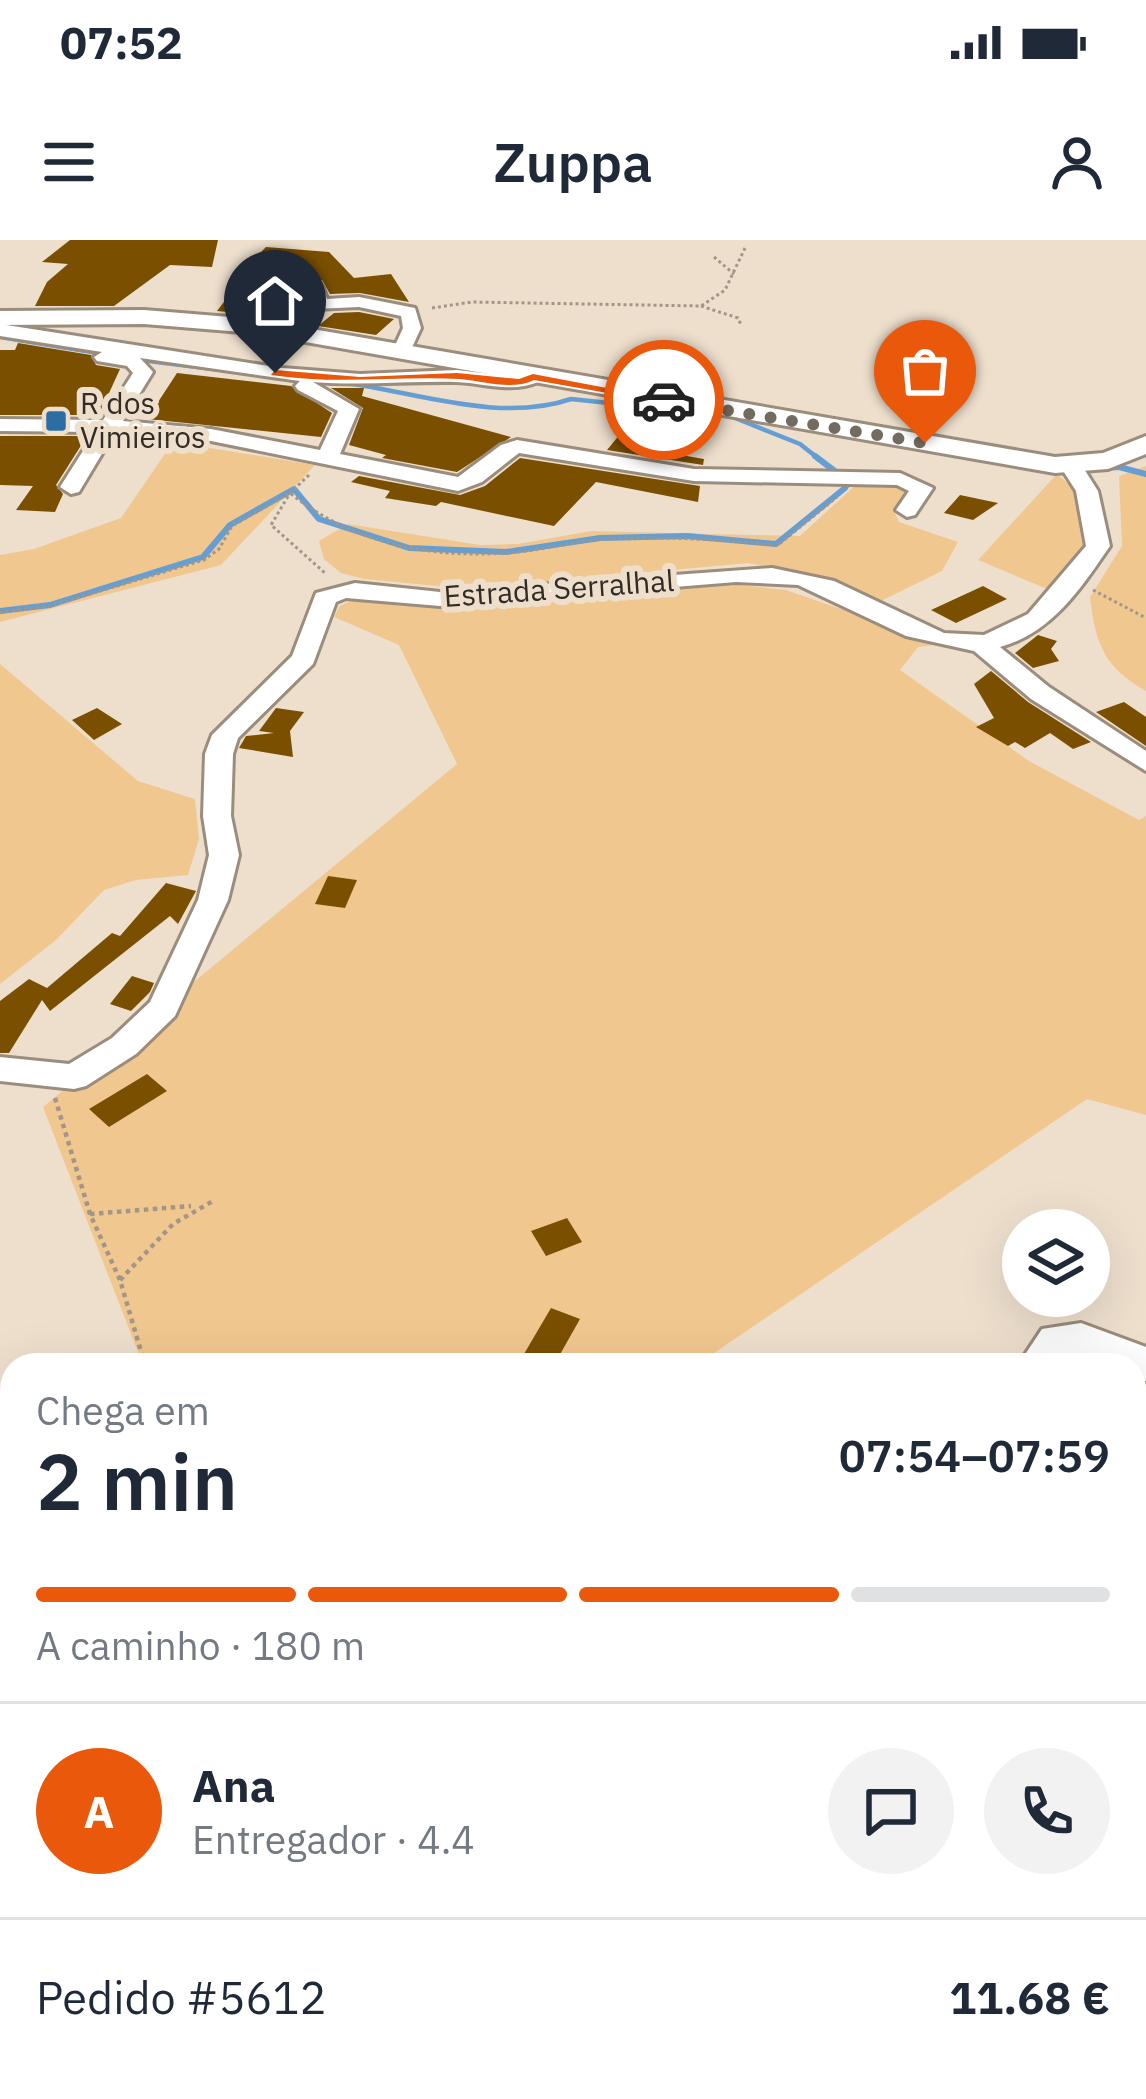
<!DOCTYPE html>
<html lang="pt">
<head>
<meta charset="utf-8">
<style>
	body { margin:0; font-family:"IBM Plex Sans",sans-serif; background:#f2f2f3; color:#1f2937; height:100vh; display:flex; flex-direction:column; font-size:45px; white-space:nowrap }
	* { box-sizing:border-box; margin:0 }
	p { font-size:39px; color:#747a83 }
	.icon { flex:none; width:66px; height:66px; fill:none; stroke:currentColor; stroke-width:2; stroke-linecap:round; stroke-linejoin:round }
	.map { position:relative; flex:1; overflow:hidden }
	.panel { position:absolute; left:0px; top:1113px; width:1146px; height:747px; display:flex; flex-direction:column; background:#fff; border-radius:36px 36px 0 0; box-shadow:0 12px 48px #0002 }
	.panel>* { flex:none }
	.tools { position:absolute; left:1002px; top:969px; display:grid; gap:24px }
	.tools a { display:grid; place-items:center; width:108px; height:108px; border-radius:50%; background:#fff; box-shadow:0 12px 48px #0002; font-size:60px }
	.pin { position:absolute; display:grid; place-items:center; width:102px; height:102px; color:#fff; margin:-123px -51px; border-radius:50% 50% 50% 0; rotate:-45deg; box-shadow:0 0 12px #0007 }
	.pin .icon { rotate:45deg }
	.courier { position:absolute; display:grid; place-items:center; width:120px; height:120px; margin:-60px; border:9px solid #ea580c; border-radius:50%; background:#fff; color:#222; box-shadow:0 3px 15px #0007 }
	.overview em { font-style:normal; font-weight:600 }
	.overview div { display:flex; flex-direction:column-reverse }
	.overview { display:flex; align-items:center; justify-content:space-between; height:204px; padding:0 36px }
	h1 { font-size:78px; font-weight:600; line-height:90px }
	.bar { display:grid; grid-template-columns:repeat(4,1fr); gap:18px 12px; align-content:center; height:144px; padding:0 36px }
	.bar i { height:15px; border-radius:9px; background:#e0e1e3 }
	.bar .on { background:#ea580c }
	.bar p { grid-column:span 4 }
	.line { display:flex; align-items:center; gap:30px; padding:0 36px; border-top:3px solid #e0e1e3 }
	.line div { flex:1 }
	.round { display:grid; place-items:center; flex:none; width:126px; height:126px; border-radius:63px; background:#f2f2f3 }
	.status { display:flex; justify-content:space-between; align-items:center; height:84px; padding:0 60px; background:#fff; direction:ltr }
	.status svg { height:33px; fill:currentColor }
	header { display:flex; justify-content:space-between; align-items:center; height:156px; padding:0 36px; background:#fff; font-size:54px; font-weight:600 }
	.map>svg:first-child { display:block }
	.green { fill:#f1c790 }
	.lines { fill:none; stroke-linecap:round; stroke-linejoin:round }
	.stream-far1 { stroke:#649ed2; stroke-width:4.5 }
	.stream { stroke:#649ed2; stroke-width:6 }
	.building { fill:#7a4f00 }
	.minor-casing { stroke:#9b8d7d; stroke-width:6 }
	.major-casing { stroke:#9b8d7d; stroke-width:6 }
	.path-far1 { stroke:#a19688; stroke-width:3; stroke-dasharray:3 3; stroke-linecap:butt }
	.path { stroke:#a19688; stroke-width:4.5; stroke-dasharray:4.5 4.5; stroke-linecap:butt }
	.minor { fill:#fff; fill-rule:evenodd }
	.major { fill:#fff; fill-rule:evenodd }
	.route { fill:#ea580c }
	.done { stroke:#746b60; stroke-width:12; stroke-dasharray:0 21.6 }
	.poi-dot { fill:#2c6da3; stroke:#eedfcd; stroke-width:4.5 }
	.labels { text-anchor:middle; stroke-width:12; stroke-linejoin:round; paint-order:stroke }
	.far-poi-label { font-size:30px; fill:#322c25; stroke:#eedfcd; text-anchor:start }
	.far-street-label { font-size:30px; fill:#322c25; stroke:#eedfcd }
</style>
</head>
<body>
<div class="status"><b>07:52</b><svg viewBox="0 0 49 12"><path d="M0 12V9h3v3zM5 12V6h3v6zM10 12V3h3v9zM15 12V0h3v12zM26 1h20v11H26zM47 4h2v5h-2z"/></svg></div>
<header><svg class="icon" aria-label="menu" viewBox="0 0 24 24"><path d="M4 6h16M4 12h16M4 18h16"/></svg>Zuppa<svg class="icon" aria-label="person" viewBox="0 0 24 24"><circle cx="12" cy="8" r="4"/><path d="M4 21q1-7 8-7t8 7"/></svg></header>
<div class="map">
<svg width="1146" height="1859" viewBox="0 0 1146 1859">
	<rect width="100%" height="100%" fill="#eedfcd"/>
	<!-- green -->
	<g class="green">
		<path d="M173,202l142,23 -94,100 -221,57v-67l34,-6 87,-31z"/>
		<path d="M1146,226v225c-41,-23 -51,-47 -56,-94l32,-51 -3,-70z"/>
		<path d="M1057,234l20,17 12,53 -37,47 -74,-31z"/>
		<path d="M859,242l32,1 21,8 -17,22 4,9 59,20 -16,29 -61,30 -48,-23 -85,-15 -280,26 -104,-10 -23,-6 -17,-14 -5,-18 29,-17 132,21 38,-1 73,-13 209,5z"/>
		<path d="M740,345l46,5 156,54 -24,3 -18,23 129,91 110,59 7,-4v299l-59,-16 -386,263 -558,3 -100,-258 414,-343 -58,-119 -65,-28 6,-11 17,-8 80,8z"/>
		<path d="M0,424l138,117 57,18 4,40 -11,36 -52,5 -32,10 -48,50 -56,44z"/>
		<path d="M1134,1146l12,3v170l-12,-15z"/>
		<path d="M0,1613l12,1v234h970l84,11h-1066z"/>
	</g>
	<g class="lines">
		<!-- stream-far1 -->
		<g class="stream-far1">
			<path d="M0,97l110,18"/>
			<path d="M132,119l138,17"/>
			<path d="M347,143c71,10 154,40 224,16l161,17"/>
			<path d="M730,176l70,28 19,15"/>
		</g>
		<!-- stream -->
		<g class="stream">
			<path d="M1075,230l44,-3 27,7"/>
			<path d="M0,371l50,-6 153,-48 27,-32 64,-36 25,30 90,29 97,4 94,-14 87,-2 89,8 69,-56 7,-11 -16,-5 -21,-16"/>
		</g>
	</g>
	<!-- building -->
	<g class="building">
		<path d="M70,0h148l-6,27 -42,-2 -56,41h-79l12,-24 21,-18 -26,-2z"/>
		<path d="M266,7l63,5 25,26 37,-4 18,28 -49,-9 -30,1 -8,-14 -37,-1 -13,8 3,8 30,3 3,9 -41,2 -9,6 -41,-4 33,-43h-5z"/>
		<path d="M359,72l35,7 -18,16 -58,-9 16,-13z"/>
		<path d="M18,103l73,12 5,10 24,4 -21,46h-99v-65h15z"/>
		<path d="M177,133l114,13 41,27 -11,24 -174,-18z"/>
		<path d="M331,148h33l-2,8 149,41 -54,35 -75,-14 4,-3 -37,-10 14,-37z"/>
		<path d="M621,193l33,6 -8,10 58,10 -1,6 -96,-15z"/>
		<path d="M0,196h87l-31,49 7,9 -8,18 -39,-2 17,-24 -33,-1z"/>
		<path d="M520,218l180,28 -2,16 -102,-20 -42,44 -113,-24 -5,4 -51,-8 5,-7 -39,-9 8,-6 101,19 25,-9z"/>
		<path d="M960,255l38,8 -25,17 -29,-7z"/>
		<path d="M983,346l24,13 -51,24 -25,-13z"/>
		<path d="M1038,395l19,6 -6,8 8,12 -26,7 -18,-15z"/>
		<path d="M991,431l37,31 63,40 -18,7 -23,-16 -25,15 -10,-6 -7,4 -32,-19 18,-9 -20,-34z"/>
		<path d="M1124,462l22,15v29l-50,-34z"/>
		<path d="M97,468l25,16 -28,16 -22,-20z"/>
		<path d="M276,468l28,4 -14,19 3,26 -54,-9 7,-12 28,-3 -15,-2z"/>
		<path d="M328,636l29,4 -12,28 -30,-4z"/>
		<path d="M166,643l30,8 -18,33 -8,-8 -120,95 -8,-11 -33,53h-9v-52l29,-22 18,9 65,-55 8,3z"/>
		<path d="M132,736l22,7 -4,9 -19,19 -21,-7z"/>
		<path d="M147,834l20,17 -58,36 -20,-18z"/>
		<path d="M567,978l15,24 -36,14 -15,-25z"/>
		<path d="M551,1068l29,11 -26,46 -30,-11z"/>
	</g>
	<g class="lines">
		<!-- minor casing -->
		<g class="minor-casing">
			<g id="minor">
				<path d="M285,43l37,2 5,14 32,-2 56,11 6,20 -13,28h-14l-2,-4 11,-24 -2,-12 -42,-9 -45,2 -6,-15 -29,-2 -3,-4z"/>
				<path d="M0,84l282,44 78,6 97,-4 60,7 23,-4v8c-28,13 -55,2 -84,1 -48,-1 -95,4 -143,0l46,27 -19,45 118,23 43,-32 16,-5 177,29 206,4 33,15 -18,27 -8,2 -11,-7 13,-19 -12,-6 -203,-4 -175,-28 -37,29 -24,9 -247,-50 -96,-9 -36,60 -8,2 -11,-7 35,-55 -95,-1v-12l103,1 30,-47 -6,-7 -30,-5 -3,-4 8,-5 -102,-16zM140,118l160,23 -5,5 3,4 40,21 -18,39 -109,-21 -88,-8 30,-49z"/>
				<path d="M1071,220l8,1 19,30 12,55c-29,42 -58,87 -110,101l49,40 97,64v20l-115,-72 -57,-48 -68,-15 -108,-51 -62,-3 -296,24 -94,-8 -10,4 -23,62 -75,74 -5,16 -2,62 8,39 -11,45 -53,116 -39,38 -50,32 -12,3 -74,-8v-24l69,7 43,-26 38,-36 48,-102 11,-45 -6,-39 2,-62 7,-19 80,-79 24,-63 39,-10 85,9 332,-24 62,13 110,52 40,2 44,-21 58,-68 -10,-55 -16,-25z"/>
				<path d="M1081,1083l65,24v34l-12,-4v-12c-25,0 -47,-10 -67,-8l-6,8h-43l24,-36z"/>
				<rect x="0" y="1518" width="12" height="48"/>
			</g>
		</g>
		<!-- major casing -->
		<g class="major-casing">
			<path id="major" d="M144,70l110,9 801,138 48,-4 43,-17v18l-38,15 -53,4 -801,-140 -110,-9 -144,1v-14z"/>
		</g>
		<!-- path-far1 -->
		<g class="path-far1">
			<path d="M714,17l20,17"/>
			<path d="M701,66l37,12 3,7"/>
			<path d="M432,68l40,-6 229,4 24,-16 20,-42"/>
			<path d="M309,235l-19,18 -19,32 55,49"/>
			<path d="M1093,350l53,28"/>
			<path d="M0,372l50,-6 154,-46 15,-11 13,-23 58,-33c64,52 146,67 228,59 31,-3 61,-12 92,-13 56,-3 112,1 168,6l59,-48"/>
		</g>
		<!-- path -->
		<g class="path">
			<path d="M55,858l35,116 30,66 25,85"/>
			<path d="M90,974l101,-8"/>
			<path d="M120,1040l53,-56 40,-23"/>
		</g>
		<!-- minor -->
		<use href="#minor" class="minor"/>
		<!-- major -->
		<use href="#major" class="major"/>
	</g>
	<!-- route -->
	<path class="route" d="M275,130l85,7 97,-4 62,6 14,-5 137,26 -6,3 -130,-23c-23,11 -50,1 -74,-1 -64,-3 -125,6 -189,-4z"/>
	<g class="lines">
		<!-- done -->
		<path class="done" d="M664,160l261,43"/>
	</g>
	<!-- markers -->
	<rect class="poi-dot" x="44" y="169" width="24" height="24" rx="6"/>
	<g class="labels">
		<!-- far-poi labels -->
		<g class="far-poi-label">
			<text x="80" y="174">R dos<tspan x="80" dy="34">Vimieiros</tspan></text>
		</g>
		<!-- far-street labels -->
		<g class="far-street-label">
			<text transform="translate(559 349) rotate(-4)" y="10">Estrada Serralhal</text>
		</g>
	</g>
</svg>
<div class="tools">
<a><svg class="icon" aria-label="layers" viewBox="0 0 24 24"><path d="M12 4l9 5-9 5-9-5zM3 14l9 5 9-5"/></svg></a>
</div>
<div class="pin" style="left:925px;top:203px;background:#ea580c"><svg class="icon" aria-label="bag" viewBox="0 0 24 24"><path d="M5 8h14l-1 12H6zM9 8a3 3 0 0 1 6 0"/></svg></div>
<div class="pin" style="left:275px;top:133px;background:#1f2937"><svg class="icon" aria-label="home" viewBox="0 0 24 24"><path d="M3 11l9-7 9 7M6 9v11h12V9"/></svg></div>
<div class="courier" style="left:664px;top:160px"><svg class="icon" aria-label="car" viewBox="0 0 24 24"><path d="M5 17H2v-5l4-1 3-4h7l3 4 3 1v5h-3M9 17h6M6 11h13"/><circle cx="7" cy="17" r="2"/><circle cx="17" cy="17" r="2"/></svg></div>
<section class="panel">
<div class="overview"><div><h1>2 min</h1><p>Chega em</p></div><em>07:54–07:59</em></div>
<div class="bar"><i class="on"></i><i class="on"></i><i class="on"></i><i></i><p>A caminho · 180 m</p></div>
<div class="line" style="height:216px"><b class="round" style="background:#ea580c;color:#fff">A</b><div><b>Ana</b><p>Entregador · 4.4</p></div><a class="round"><svg class="icon" aria-label="chat" viewBox="0 0 24 24"><path d="M4 5h16v11H9l-5 4z"/></svg></a><a class="round"><svg class="icon" aria-label="phone" viewBox="0 0 24 24"><path d="M5 4h4l2 5-3 2q2 4 5 5l2-3 5 2v4C11 20 4 13 5 4z"/></svg></a></div>
<div class="line" style="height:156px"><div>Pedido #5612</div><b>11.68 €</b></div>
</section>
</div>
</body>
</html>
